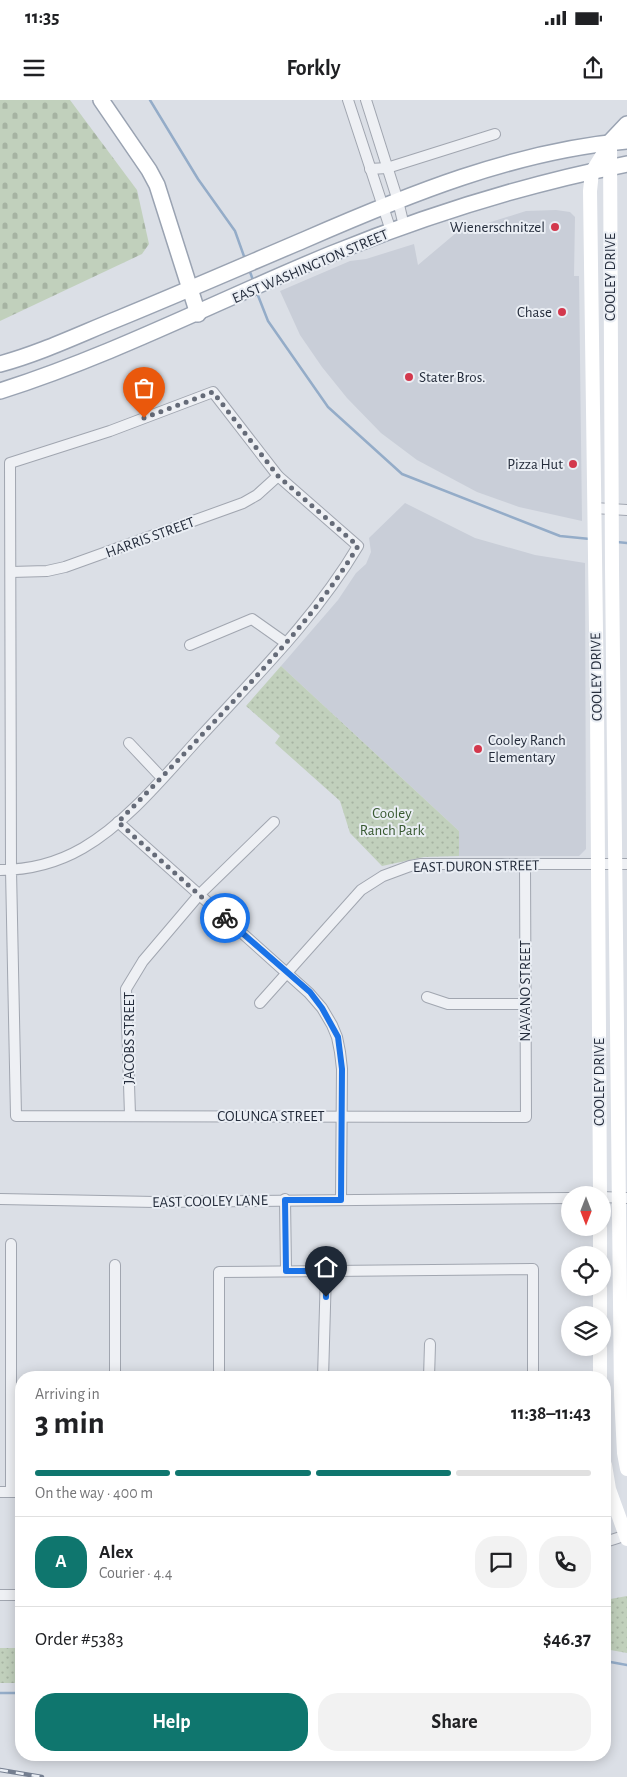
<!DOCTYPE html>
<html lang="en">
<head>
<meta charset="utf-8">
<style>
	body { margin:0; font-family:"Alegreya Sans",sans-serif; background:#f2f2f2; color:#202124; height:100vh; display:flex; flex-direction:column; font-size:19px; white-space:nowrap }
	* { box-sizing:border-box; margin:0 }
	p { font-size:16px; color:#757577 }
	.icon { flex:none; width:28px; height:28px; fill:none; stroke:currentColor; stroke-width:2; stroke-linecap:round; stroke-linejoin:round }
	.map { position:relative; flex:1; overflow:hidden }
	.drawer { position:absolute; left:15px; top:1271px; width:596px; height:390px; display:flex; flex-direction:column; background:#fff; border-radius:20px; box-shadow:0 2px 12px #0003 }
	.drawer>* { flex:none }
	.needle { width:32px; rotate:180deg }
	.tools { position:absolute; left:561px; top:1086px; display:grid; gap:10px }
	.tools a { display:grid; place-items:center; width:50px; height:50px; border-radius:50%; background:#fff; box-shadow:0 2px 12px #0003; font-size:25px }
	.pin { position:absolute; display:grid; place-items:center; width:42px; height:42px; color:#fff; margin:-51px -21px; border-radius:50% 50% 50% 0; rotate:-45deg; box-shadow:0 0 5px #0007 }
	.pin .icon { rotate:45deg }
	.courier { position:absolute; display:grid; place-items:center; width:50px; height:50px; margin:-25px; border:4px solid #1a73e8; border-radius:50%; background:#fff; color:#222; box-shadow:0 1px 6px #0007 }
	.summary em { font-style:normal; font-weight:700 }
	.summary div { display:flex; flex-direction:column-reverse }
	.summary { display:flex; align-items:center; justify-content:space-between; height:85px; padding:0 20px }
	h1 { font-size:32px; font-weight:700; line-height:38px }
	.bar { display:grid; grid-template-columns:repeat(4,1fr); gap:8px 5px; align-content:center; height:60px; padding:0 20px }
	.bar i { height:6px; border-radius:4px; background:#e0e0e0 }
	.bar .current { background:#0f766e }
	.bar p { grid-column:span 4 }
	.line { display:flex; align-items:center; gap:12px; padding:0 20px; border-top:1px solid #e0e0e0 }
	.line div { flex:1 }
	.round { display:grid; place-items:center; flex:none; width:52px; height:52px; border-radius:20px; background:#f2f2f2 }
	.action { display:flex; gap:10px; margin-top:auto; padding:10px 20px }
	.action a { flex:1; height:58px; border-radius:20px; background:#0f766e; color:#fff; font-size:20px; font-weight:700; line-height:58px; text-align:center }
	.action a+a { background:#f2f2f2; color:#202124 }
	.status { display:flex; justify-content:space-between; align-items:center; height:35px; padding:0 25px; background:#fff; direction:ltr }
	.status svg { height:14px; fill:currentColor }
	header { display:flex; justify-content:space-between; align-items:center; height:65px; padding:0 20px; background:#fff; font-size:22px; font-weight:700 }
	.map>svg:first-child { display:block }
	.built { fill:#c9ced8 }
	.cemetery { fill:url(#cemetery-stones) }
	.park { fill:url(#park-dots) }
	.lines { fill:none; stroke-linecap:round; stroke-linejoin:round }
	.stream { stroke:#94acc8; stroke-width:2.5 }
	.street-casing { stroke:#a1a6b0; stroke-width:12 }
	.primary-casing { stroke:#9aa3b2; stroke-width:18 }
	.street { stroke:#eef0f4; stroke-width:10 }
	.secondary { stroke:#fff; stroke-width:14 }
	.primary { stroke:#fff; stroke-width:15 }
	.rail-casing { stroke:#747e90; stroke-width:4.5 }
	.rail { stroke:#eaeef4; stroke-width:2.5; stroke-dasharray:8; stroke-linecap:butt }
	.done { stroke:#656b78; stroke-width:5; stroke-dasharray:0 9 }
	.route { stroke:#1a73e8; stroke-width:6 }
	.poi-dot { fill:#d3384d; stroke:#eaeef4; stroke-width:2 }
	.labels { text-anchor:middle; stroke-width:4; stroke-linejoin:round; paint-order:stroke }
	.poi-label { font-size:15px; fill:#252d3c; stroke:#eaeef4; text-anchor:end }
	.street-label { font-size:15px; fill:#252d3c; stroke:#eaeef4 }
	.park-label { font-size:15px; fill:#385931; stroke:#eaeef4 }
</style>
</head>
<body>
<div class="status"><b>11:35</b><svg viewBox="0 0 49 12"><path d="M0 12V9h3v3zM5 12V6h3v6zM10 12V3h3v9zM15 12V0h3v12zM26 1h20v11H26zM47 4h2v5h-2z"/></svg></div>
<header><svg class="icon" aria-label="menu" viewBox="0 0 24 24"><path d="M4 6h16M4 12h16M4 18h16"/></svg>Forkly<svg class="icon" aria-label="share" viewBox="0 0 24 24"><path d="M12 15V3M7 8l5-5 5 5M5 13v7h14v-7"/></svg></header>
<div class="map">
<svg width="627" height="1677" viewBox="0 0 627 1677">
	<defs>
		<pattern id="cemetery-stones" width="16" height="16" patternUnits="userSpaceOnUse" patternTransform="scale(1.25)"><rect width="16" height="16" fill="#c1d0bc"/><path d="M2 7V4a2 2 0 0 1 4 0v3zM10 15v-3a2 2 0 0 1 4 0v3z" fill="#a6b3a2"/></pattern>
		<pattern id="park-dots" width="8" height="8" patternUnits="userSpaceOnUse" patternTransform="scale(1.25)"><rect width="8" height="8" fill="#c1d0bc"/><path d="M2 2h.1M6 6h.1" fill="none" stroke="#a6b3a2" stroke-width="1.8" stroke-linecap="round"/></pattern>
	</defs>
	<rect width="100%" height="100%" fill="#dbdfe6"/>
	<!-- built -->
	<g class="built">
		<path d="M556,110l14,2 5,5 -1,59h5l3,245 -63,-14 -42,-15 -60,-32 -36,-27 -34,-35 -25,-31 -22,-32 -20,-44 70,-30 16,-2 48,-15 4,21 38,-32 70,-22z"/>
		<path d="M405,403l70,35 60,17 50,8 1,286 -7,7h-120v-25l-178,-165 57,-66 18,-27 10,-9 5,-12 -2,-14z"/>
	</g>
	<!-- cemetery -->
	<path class="cemetery" d="M0,0h70l67,90 12,54 -7,10 -142,67z"/>
	<!-- park -->
	<g class="park">
		<path d="M281,566l178,165v25l-35,1 -42,9 -32,-33 -10,-32 -65,-58 5,-7 -34,-30z"/>
		<path d="M627,1496v57l-22,-4v-49z"/>
		<rect x="0" y="1548" width="21" height="35"/>
	</g>
	<g class="lines">
		<!-- stream -->
		<g class="stream">
			<path d="M150,0l48,79 37,52 10,28"/>
			<path d="M249,169l5,14"/>
			<path d="M257,193l11,28 60,86 74,67 158,62 30,3"/>
			<path d="M617,442l10,1"/>
			<path d="M605,1561l22,4"/>
			<path d="M0,1593h21"/>
		</g>
		<!-- street casing -->
		<g class="street-casing">
			<g id="street">
				<path d="M348,0l43,131"/>
				<path d="M366,0l32,101 6,25"/>
				<path d="M370,69l17,-1 108,-34"/>
				<path d="M594,408l33,2"/>
				<path d="M11,472l36,-1 18,-4 178,-64 14,-8 21,-19"/>
				<path d="M190,545l62,-26 34,24"/>
				<path d="M129,643l33,35"/>
				<path d="M118,722l191,171 13,15 10,17 5,12 3,15 2,17 -1,130"/>
				<path d="M0,770c30,0 57,-7 83,-22 45,-26 84,-75 118,-112 56,-61 115,-119 157,-190l-80,-70 -65,-84 -103,39 -100,32 1,407 5,246 510,1 -1,-252"/>
				<path d="M427,897l21,7h78"/>
				<path d="M260,903l101,-113 22,-14 27,-10 11,-2h206"/>
				<path d="M130,1015l-4,-126 17,-28 56,-66 75,-73"/>
				<path d="M602,1097l25,1"/>
				<path d="M0,1099l155,3 415,-4"/>
				<path d="M285,1099l1,72"/>
				<path d="M11,1144v248"/>
				<path d="M115,1278v-113"/>
				<path d="M219,1278v-106l314,-3v109"/>
				<path d="M323,1278l3,-107"/>
				<path d="M429,1278l1,-34"/>
				<path d="M0,1392h21"/>
				<path d="M605,1442l22,-7"/>
				<path d="M0,1495h21"/>
			</g>
		</g>
		<!-- primary casing -->
		<g class="primary-casing">
			<g id="primary">
				<path d="M101,0l48,70 8,15 41,129"/>
				<path d="M610,42l17,-18"/>
				<path d="M0,264c41,-11 80,-30 120,-46 61,-25 123,-52 184,-78 103,-45 210,-89 323,-99"/>
				<path d="M0,291c114,-36 221,-92 331,-137 96,-39 195,-70 296,-90"/>
			</g>
		</g>
		<!-- street -->
		<use href="#street" class="street"/>
		<!-- secondary -->
		<g class="secondary">
			<path d="M610,42l2,426 9,827 3,58 3,16"/>
			<path d="M600,1095l-3,-492 -7,-512 2,-19 18,-29"/>
			<path d="M600,1128v27"/>
			<path d="M600,1188v27"/>
			<path d="M600,1248v30"/>
			<path d="M605,1365l4,24 18,50"/>
		</g>
		<!-- primary -->
		<use href="#primary" class="primary"/>
		<!-- rail casing -->
		<g class="rail-casing">
			<path id="rail" d="M0,1670l42,7"/>
		</g>
		<!-- rail -->
		<use href="#rail" class="rail"/>
	</g>
	<g class="lines">
		<!-- done -->
		<path class="done" d="M144,318l69,-26 65,84 80,70c-33,55 -73,99 -116,146 -41,44 -82,88 -124,130l107,96"/>
		<!-- route -->
		<path class="route" d="M225,818l85,74 12,16 16,29 4,32 -1,131h-56l1,71h40v26"/>
	</g>
	<!-- markers -->
	<g class="poi-dot">
		<circle cx="555" cy="127" r="5"/>
		<circle cx="562" cy="212" r="5"/>
		<circle cx="409" cy="277" r="5"/>
		<circle cx="573" cy="364" r="5"/>
		<circle cx="478" cy="649" r="5"/>
	</g>
	<g class="labels">
		<!-- poi labels -->
		<g class="poi-label">
			<text x="545" y="132">Wienerschnitzel</text>
			<text x="552" y="217">Chase</text>
			<text x="419" y="282" text-anchor="start">Stater Bros.</text>
			<text x="563" y="369">Pizza Hut</text>
			<text x="488" y="645" text-anchor="start">Cooley Ranch<tspan x="488" dy="17">Elementary</tspan></text>
		</g>
		<!-- street labels -->
		<g class="street-label">
			<text transform="translate(310 166) rotate(-23)" y="5">EAST WASHINGTON STREET</text>
			<text transform="translate(610 177) rotate(-90)" y="5">COOLEY DRIVE</text>
			<text transform="translate(150 437) rotate(-20)" y="5">HARRIS STREET</text>
			<text transform="translate(596 577) rotate(-91)" y="5">COOLEY DRIVE</text>
			<text transform="translate(476 766) rotate(-1)" y="5">EAST DURON STREET</text>
			<text transform="translate(525 891) rotate(-90)" y="5">NAVANO STREET</text>
			<text transform="translate(129 938) rotate(-90)" y="5">JACOBS STREET</text>
			<text transform="translate(599 982) rotate(-90)" y="5">COOLEY DRIVE</text>
			<text x="271" y="1021">COLUNGA STREET</text>
			<text transform="translate(210 1101) rotate(-1)" y="5">EAST COOLEY LANE</text>
		</g>
		<!-- park labels -->
		<g class="park-label">
			<text x="392" y="718">Cooley<tspan x="392" dy="17">Ranch Park</tspan></text>
		</g>
	</g>
</svg>
<div class="tools">
<a><svg class="needle" viewBox="-14 -14 28 28"><path d="M0-13l5 13h-10z" fill="#e53935"/><path d="M0 13l5-13h-10z" fill="#757577"/></svg></a>
<a><svg class="icon" aria-label="locate" viewBox="0 0 24 24"><circle cx="12" cy="12" r="6"/><path d="M12 2v4M12 18v4M2 12h4M18 12h4"/></svg></a>
<a><svg class="icon" aria-label="layers" viewBox="0 0 24 24"><path d="M12 4l9 5-9 5-9-5zM3 14l9 5 9-5"/></svg></a>
</div>
<div class="pin" style="left:144px;top:318px;background:#ea580c"><svg class="icon" aria-label="bag" viewBox="0 0 24 24"><path d="M5 8h14l-1 12H6zM9 8a3 3 0 0 1 6 0"/></svg></div>
<div class="pin" style="left:326px;top:1197px;background:#1f2937"><svg class="icon" aria-label="home" viewBox="0 0 24 24"><path d="M3 11l9-7 9 7M6 9v11h12V9"/></svg></div>
<div class="courier" style="left:225px;top:818px"><svg class="icon" aria-label="bike" viewBox="0 0 24 24"><circle cx="6" cy="16" r="4"/><circle cx="18" cy="16" r="4"/><path d="M6 16l4-8h5l3 8M10 8l3 8H6M13 5h3"/></svg></div>
<section class="drawer">
<div class="summary"><div><h1>3 min</h1><p>Arriving in</p></div><em>11:38–11:43</em></div>
<div class="bar"><i class="current"></i><i class="current"></i><i class="current"></i><i></i><p>On the way · 400 m</p></div>
<div class="line" style="height:90px"><b class="round" style="background:#0f766e;color:#fff">A</b><div><b>Alex</b><p>Courier · 4.4</p></div><a class="round"><svg class="icon" aria-label="chat" viewBox="0 0 24 24"><path d="M4 5h16v11H9l-5 4z"/></svg></a><a class="round"><svg class="icon" aria-label="phone" viewBox="0 0 24 24"><path d="M5 4h4l2 5-3 2q2 4 5 5l2-3 5 2v4C11 20 4 13 5 4z"/></svg></a></div>
<div class="line" style="height:65px"><div>Order #5383</div><b>$46.37</b></div>
<div class="action"><a>Help</a><a>Share</a></div>
</section>
</div>
</body>
</html>
